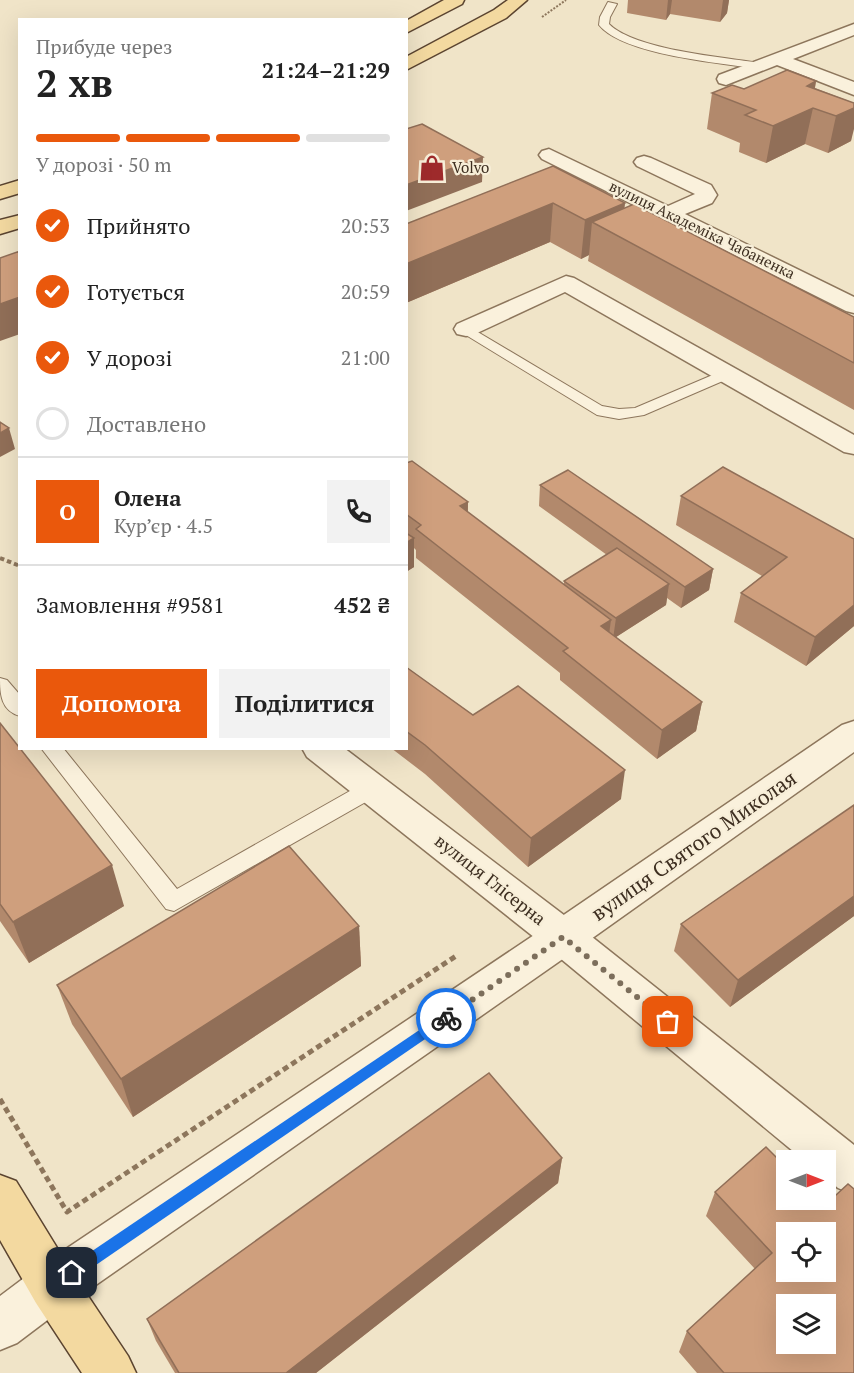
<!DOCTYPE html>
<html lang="uk">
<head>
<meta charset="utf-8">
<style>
	body { margin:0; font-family:"PT Serif",serif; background:#f2f2f2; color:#222; height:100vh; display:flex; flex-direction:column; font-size:22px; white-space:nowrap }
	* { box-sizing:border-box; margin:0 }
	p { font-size:20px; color:#767676 }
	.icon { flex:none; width:33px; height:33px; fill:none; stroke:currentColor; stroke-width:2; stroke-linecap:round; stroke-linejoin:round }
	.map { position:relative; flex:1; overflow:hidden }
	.drawer { position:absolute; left:18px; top:18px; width:390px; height:732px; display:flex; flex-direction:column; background:#fff; border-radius:0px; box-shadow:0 6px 24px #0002 }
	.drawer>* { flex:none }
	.needle { width:39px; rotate:90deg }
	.tools { position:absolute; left:776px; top:1150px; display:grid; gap:12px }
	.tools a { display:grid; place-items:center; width:60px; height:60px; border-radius:0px; background:#fff; box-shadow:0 6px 24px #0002; font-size:30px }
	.pin { position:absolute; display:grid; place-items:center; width:51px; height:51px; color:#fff; margin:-26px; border-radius:12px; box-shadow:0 3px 9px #0006 }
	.courier { position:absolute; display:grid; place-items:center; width:60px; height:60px; margin:-30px; border:4px solid #1a73e8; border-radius:50%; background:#fff; color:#222; box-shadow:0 2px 8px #0007 }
	.overview em { font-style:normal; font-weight:600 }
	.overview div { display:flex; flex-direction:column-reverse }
	.overview { display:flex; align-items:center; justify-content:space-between; height:102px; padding:0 18px }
	h1 { font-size:39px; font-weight:600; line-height:45px }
	.bar { display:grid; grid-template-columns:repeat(4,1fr); gap:9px 6px; align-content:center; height:72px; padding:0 18px }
	.bar i { height:8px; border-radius:4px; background:#e0e0e0 }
	.bar .current { background:#ea580c }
	.bar p { grid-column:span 4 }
	.line { display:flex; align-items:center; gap:15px; padding:0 18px; border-top:2px solid #e0e0e0 }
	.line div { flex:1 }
	.round { display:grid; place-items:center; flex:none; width:63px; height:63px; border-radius:0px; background:#f2f2f2 }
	ol { padding:0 18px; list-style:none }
	li { display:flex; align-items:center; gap:18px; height:66px }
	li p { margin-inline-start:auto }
	li .icon { padding:6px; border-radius:50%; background:#ea580c; color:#fff; stroke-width:4 }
	li:last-child { color:#767676 }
	li i { width:33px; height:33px; border:3px solid #e0e0e0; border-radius:50% }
	.action { display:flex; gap:12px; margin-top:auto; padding:12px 18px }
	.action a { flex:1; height:69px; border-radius:0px; background:#ea580c; color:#fff; font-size:24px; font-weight:600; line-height:69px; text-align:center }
	.action a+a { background:#f2f2f2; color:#222 }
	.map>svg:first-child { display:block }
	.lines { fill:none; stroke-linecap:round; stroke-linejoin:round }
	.service-casing { stroke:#8d765c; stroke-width:2 }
	.minor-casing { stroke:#8d765c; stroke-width:3 }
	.tertiary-casing { stroke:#8d765c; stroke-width:3 }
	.primary-casing { stroke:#5b4430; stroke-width:3 }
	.path-far2 { stroke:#8d765c; stroke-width:2; stroke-dasharray:2 1.5; stroke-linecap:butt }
	.path-far1 { stroke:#8d765c; stroke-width:4; stroke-dasharray:4.5 3; stroke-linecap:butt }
	.path { stroke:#8d765c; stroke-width:5; stroke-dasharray:6 4; stroke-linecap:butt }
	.service { fill:#faf1dc; fill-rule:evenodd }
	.minor { fill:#faf1dc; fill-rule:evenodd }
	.tertiary { fill:#faf1dc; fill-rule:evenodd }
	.primary { fill:#f3d9a0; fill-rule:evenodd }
	.wall { fill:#b2896c }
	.shaded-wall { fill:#916f58 }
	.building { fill:#cf9f7d; stroke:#916f58; stroke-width:1.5; fill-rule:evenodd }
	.route { fill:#1a73e8 }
	.done { stroke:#7c6e5b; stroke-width:6; stroke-dasharray:0 10.8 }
	.labels { text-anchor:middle; stroke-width:4.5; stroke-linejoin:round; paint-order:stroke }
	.far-poi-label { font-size:15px; fill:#3d2e20; stroke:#f7eed8; text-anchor:start }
	.far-street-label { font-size:15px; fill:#3d2e20; stroke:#f7eed8 }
	.street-label { font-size:18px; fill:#3d2e20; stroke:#f7eed8 }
	.near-street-label { font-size:21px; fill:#3d2e20; stroke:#f7eed8 }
</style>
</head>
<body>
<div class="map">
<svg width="854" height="1373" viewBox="0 0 854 1373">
	<rect width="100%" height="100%" fill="#f0e4c8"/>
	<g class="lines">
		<!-- service casing -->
		<g class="service-casing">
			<g id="service">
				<path d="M608,2l9,2 -7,13 -1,7c26,26 114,33 151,39l5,3 -5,3c-39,-6 -137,-14 -161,-44l1,-8z"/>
				<path d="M466,325l136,81 17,3 16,-1 87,-37h10l3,3 -3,3 -88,38 -25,4 -22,-4 -136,-83 -2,-3 2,-3z"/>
				<path d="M0,678l7,2 13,15v21c-19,-5 -20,-22 -20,-38z"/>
				<path d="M41,748h22l114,141 187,-106 7,-2 7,2 3,6 -3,6 -204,116 -8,-2z"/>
			</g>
		</g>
		<!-- minor casing -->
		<g class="minor-casing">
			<g id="minor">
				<path d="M854,24v11l-61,24 61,23v13l-77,-30 -51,20 -7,-2 -2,-4 2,-4z"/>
				<path d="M549,149l119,57 27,-12 -58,-28 -3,-4 3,-4 7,-2 7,2 60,27 6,10 -5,8 -27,11 169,83v16l-8,-2 -304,-152 -3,-4 3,-4z"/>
				<path d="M566,276l8,2 280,157v19l-10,-2 -279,-160 -90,42 -9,2 -9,-2 -3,-5 3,-5z"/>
				<path d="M302,748h42l233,177 277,220v50l-16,-7 -13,-11v-16h-20l-256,-212 -242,-192z"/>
			</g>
		</g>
		<!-- tertiary casing -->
		<g class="tertiary-casing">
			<path id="tertiary" d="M854,721v31l-277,197 -507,354 -53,40 -17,7v-54l36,-27 513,-344 293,-200z"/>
		</g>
		<!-- primary casing -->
		<g class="primary-casing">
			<g id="primary">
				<path d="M444,0h20l-2,4 -56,29v-12z"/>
				<path d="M508,0h19l-21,18 -100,52v-13l88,-47z"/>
				<path d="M20,180v13l-20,6v-13z"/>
				<path d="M20,215v13l-20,6v-14z"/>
				<path d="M0,1175l16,6 54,88 58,87 8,17h-54l-46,-70 -36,-63z"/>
			</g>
		</g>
		<!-- path-far2 -->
		<path class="path-far2" d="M542,17l24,-17"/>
		<!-- path-far1 -->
		<path class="path-far1" d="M0,558l20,8"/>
		<!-- path -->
		<path class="path" d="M0,1099l67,113 389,-256"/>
		<!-- service -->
		<use href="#service" class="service"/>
		<!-- minor -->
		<use href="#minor" class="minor"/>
		<!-- tertiary -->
		<use href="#tertiary" class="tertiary"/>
		<!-- primary -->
		<use href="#primary" class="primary"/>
	</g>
	<!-- wall -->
	<g class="wall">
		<path d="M628,0h101l-2,13 -7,9 -50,-8 -4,6 -39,-7z"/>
		<path d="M816,81l-1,7 39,15 -3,38 -23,12 -23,-9 -39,19 -27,-11 1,-9 -33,-14 5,-36z"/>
		<path d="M553,166l72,37 -1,5 230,109v93l-266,-149 1,-6 -8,4 -31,-17 -144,61v-79z"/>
		<path d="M406,463l62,39v10l96,73v-4l43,-26 -68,-49 1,-21 173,84 -4,21 -28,18 -14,-10 -1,7 -50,32 86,65 -6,29 -39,28 -97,-79v-7l-144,-115v-8l-2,-2v19l-8,5z"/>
		<path d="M681,496l173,43v87l-48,40 -72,-44 7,-29 21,-17 -86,-51z"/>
		<path d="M406,667l67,48 148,84 -93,68 -103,-93 -34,-26h15z"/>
		<path d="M0,723l124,183 -95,57 -29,-42z"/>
		<path d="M854,805v111l-124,91 -56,-56 7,-27z"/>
		<path d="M359,926l2,40 -228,151 -61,-93 -15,-39z"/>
		<path d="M766,1147l88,226h-157l-18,-21 8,-21 68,-62 -49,-53 9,-24z"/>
		<path d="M562,1158l-4,25 -242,190h-141l-19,-32 -9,-22z"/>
	</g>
	<!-- shaded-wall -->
	<g class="shaded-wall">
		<path d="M668,0h4l-2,14 -4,6z"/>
		<path d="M723,0h6l-2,13 -7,9z"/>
		<path d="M816,81l-5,28 2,-1 -8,36 -39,19 7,-37 34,-40z"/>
		<path d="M854,108v21l-3,12 -23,12 8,-37z"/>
		<path d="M483,157l-1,25 -76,29v-26z"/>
		<path d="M553,203l-3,39 -144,61v-39z"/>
		<path d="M625,203l-4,35 -29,-16 -3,33 -8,4 4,-39z"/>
		<path d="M20,297v37l-20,7v-37z"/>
		<path d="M9,428l6,21 -15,8v-24z"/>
		<path d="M468,502l-1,29 -7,-25z"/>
		<path d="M414,538v29l-8,5v-29z"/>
		<path d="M713,569l-4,21 -28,18 4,-21z"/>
		<path d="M669,584l-3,21 -53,34 3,-21z"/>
		<path d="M854,605v21l-48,40 9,-29z"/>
		<path d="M611,620l-4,29 -6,-23z"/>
		<path d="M702,702l-6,29 -39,28 5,-29z"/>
		<path d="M625,770l-4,29 -93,68 3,-29z"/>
		<path d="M112,865l12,41 -95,57 -16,-41z"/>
		<path d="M854,896v20l-124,91 8,-27z"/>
		<path d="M359,926l2,40 -228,151 -12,-38z"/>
		<path d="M562,1158l-4,25 -242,190h-30z"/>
	</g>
	<!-- building -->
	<g class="building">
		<path d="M787,70l29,11 -9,5 47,17v5l-18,8 -23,-8 -40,18 -28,-11 11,-5 -44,-17 20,-8 12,4z"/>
		<path d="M422,124l61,33 -77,28v-56z"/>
		<path d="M553,166l72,37 -40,17 -32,-17 -147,61v-40z"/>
		<path d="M634,204l220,113v46l-262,-141z"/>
		<path d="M20,251v46l-20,7v-46z"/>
		<path d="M0,422l9,6 -9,5z"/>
		<path d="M412,461l56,41 -8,4 151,114 -10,6 101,76 -40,28 -99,-79 5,-3 -152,-119 5,-4 -15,-11v-51z"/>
		<path d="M723,467l131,72v66l-39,32 -74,-44 46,-36 -106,-61z"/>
		<path d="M568,470l145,99 -28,18 -145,-102z"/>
		<path d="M406,533l8,5 -8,5z"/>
		<path d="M617,548l52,36 -53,34 -52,-37z"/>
		<path d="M406,667l67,48 45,-29 107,84 -94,68 -106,-93 -19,-14z"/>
		<path d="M0,723l112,142 -99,57 -13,-18z"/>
		<path d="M854,805v91l-116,84 -57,-56z"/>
		<path d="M289,846l70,80 -238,153 -64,-94z"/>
		<path d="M489,1073l73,85 -276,215h-107l-32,-54z"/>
		<path d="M766,1147l20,20v33h33l5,6 24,-22 6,5v184h-130l-37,-42 85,-78 -57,-61zM786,1233h39v39h-39zM786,1305h39v39h-39z"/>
	</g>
	<!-- route -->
	<path class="route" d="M446,1012l4,2v8l-373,256 -5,2 -5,-2 -2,-5 2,-5z"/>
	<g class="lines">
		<!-- done -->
		<path class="done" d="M446,1018l117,-81 105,85"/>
	</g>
	<!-- icons -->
	<defs>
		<g id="shop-bare" transform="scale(2.07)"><path d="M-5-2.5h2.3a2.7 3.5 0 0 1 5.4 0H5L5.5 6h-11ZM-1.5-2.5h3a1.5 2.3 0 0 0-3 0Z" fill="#9e2a2b" stroke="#f7eed8" stroke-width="2.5" paint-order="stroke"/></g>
	</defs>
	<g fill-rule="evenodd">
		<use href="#shop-bare" x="432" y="168"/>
	</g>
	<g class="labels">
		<!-- far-poi labels -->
		<g class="far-poi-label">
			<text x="452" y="173">Volvo</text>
		</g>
		<!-- far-street labels -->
		<g class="far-street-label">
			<text transform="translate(702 230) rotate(26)" y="5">вулиця Академіка Чабаненка</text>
		</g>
		<!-- street labels -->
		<g class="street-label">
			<text transform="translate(490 880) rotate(38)" y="6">вулиця Глісерна</text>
		</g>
		<!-- near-street labels -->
		<g class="near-street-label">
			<text transform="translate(694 846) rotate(-35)" y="7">вулиця Святого Миколая</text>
		</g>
	</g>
</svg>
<div class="tools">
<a><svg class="needle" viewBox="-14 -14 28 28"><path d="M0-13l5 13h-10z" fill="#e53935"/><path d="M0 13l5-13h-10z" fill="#767676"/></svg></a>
<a><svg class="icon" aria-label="locate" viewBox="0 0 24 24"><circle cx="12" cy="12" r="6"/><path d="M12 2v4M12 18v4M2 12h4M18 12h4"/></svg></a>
<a><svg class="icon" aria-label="layers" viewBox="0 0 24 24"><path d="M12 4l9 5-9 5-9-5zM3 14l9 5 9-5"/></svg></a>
</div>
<div class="pin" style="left:668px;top:1022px;background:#ea580c"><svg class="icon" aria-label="bag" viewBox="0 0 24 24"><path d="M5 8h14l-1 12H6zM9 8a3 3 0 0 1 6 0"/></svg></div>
<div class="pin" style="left:72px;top:1273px;background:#1f2937"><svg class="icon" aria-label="home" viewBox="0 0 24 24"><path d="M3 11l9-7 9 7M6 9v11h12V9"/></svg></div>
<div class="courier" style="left:446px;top:1018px"><svg class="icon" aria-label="bike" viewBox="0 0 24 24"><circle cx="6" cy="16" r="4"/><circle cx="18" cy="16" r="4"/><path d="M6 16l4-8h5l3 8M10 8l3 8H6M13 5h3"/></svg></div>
<section class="drawer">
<div class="overview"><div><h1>2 хв</h1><p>Прибуде через</p></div><em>21:24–21:29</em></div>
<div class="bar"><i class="current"></i><i class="current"></i><i class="current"></i><i></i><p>У дорозі · 50 m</p></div>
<ol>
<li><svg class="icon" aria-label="check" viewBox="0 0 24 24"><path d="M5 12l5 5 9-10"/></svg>Прийнято<p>20:53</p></li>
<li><svg class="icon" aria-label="check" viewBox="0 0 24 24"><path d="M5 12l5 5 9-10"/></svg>Готується<p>20:59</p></li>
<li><svg class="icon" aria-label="check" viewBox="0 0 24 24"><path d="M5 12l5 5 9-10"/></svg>У дорозі<p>21:00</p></li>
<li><i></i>Доставлено</li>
</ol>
<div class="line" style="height:108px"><b class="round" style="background:#ea580c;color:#fff">О</b><div><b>Олена</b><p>Кур’єр · 4.5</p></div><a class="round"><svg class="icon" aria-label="phone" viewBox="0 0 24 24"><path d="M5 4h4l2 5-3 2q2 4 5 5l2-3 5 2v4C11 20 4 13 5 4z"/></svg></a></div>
<div class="line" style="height:78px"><div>Замовлення #9581</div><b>452 ₴</b></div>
<div class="action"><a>Допомога</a><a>Поділитися</a></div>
</section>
</div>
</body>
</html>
